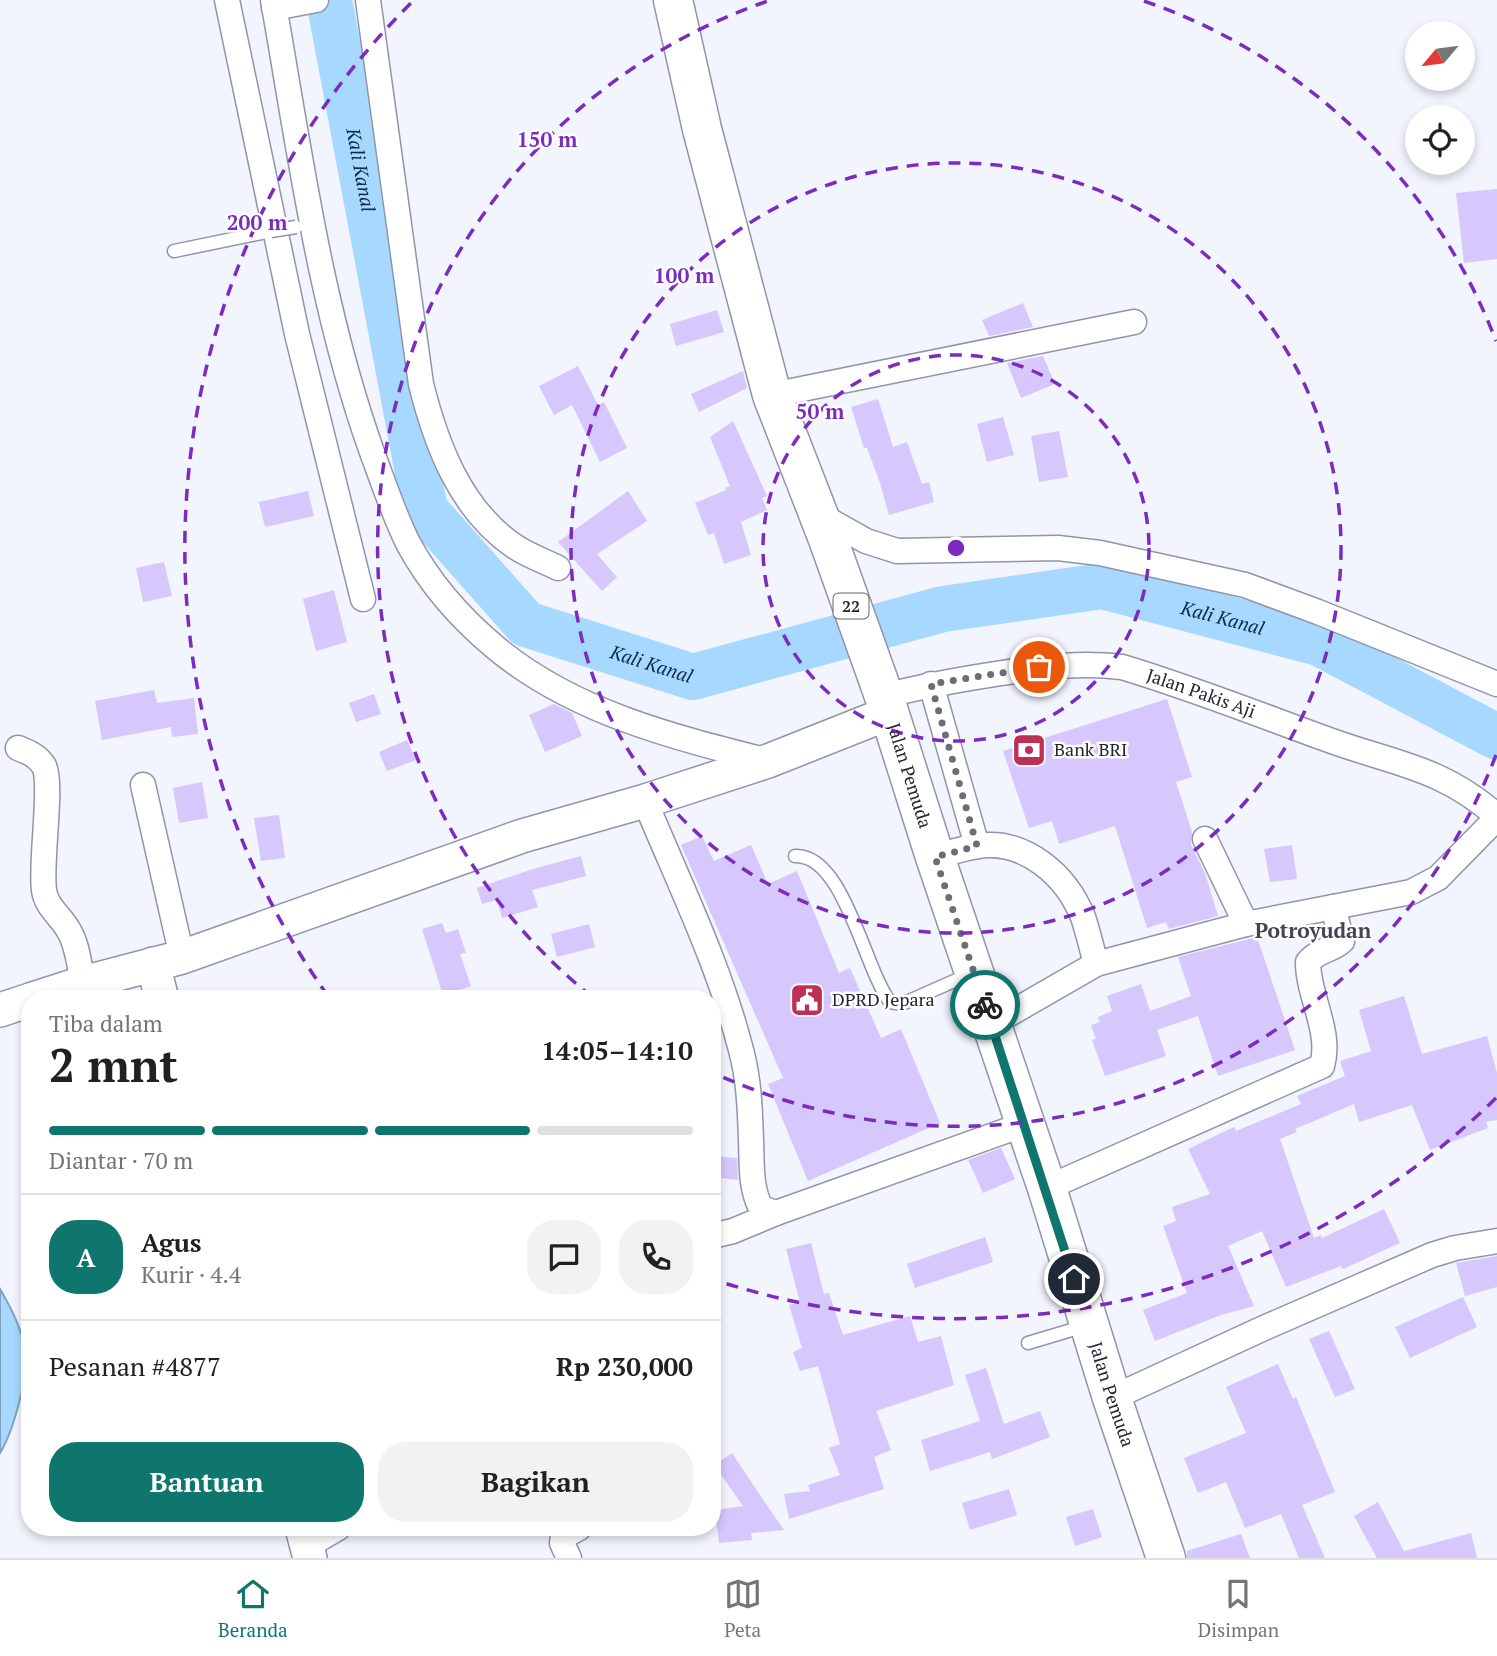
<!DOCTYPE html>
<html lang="id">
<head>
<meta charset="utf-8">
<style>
	body { margin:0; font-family:"PT Serif",serif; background:#f2f2f2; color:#202124; height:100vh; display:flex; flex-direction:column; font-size:26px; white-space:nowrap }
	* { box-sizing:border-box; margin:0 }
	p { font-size:23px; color:#757577 }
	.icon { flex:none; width:38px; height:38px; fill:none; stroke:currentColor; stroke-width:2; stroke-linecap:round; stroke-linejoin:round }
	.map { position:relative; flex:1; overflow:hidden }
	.sheet { position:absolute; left:21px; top:990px; width:700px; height:546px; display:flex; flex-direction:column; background:#fff; border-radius:28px; box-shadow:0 4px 10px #0003 }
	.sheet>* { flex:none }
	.needle { width:46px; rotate:241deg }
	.tools { position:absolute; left:1405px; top:21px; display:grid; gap:14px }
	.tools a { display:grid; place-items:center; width:70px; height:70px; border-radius:50%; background:#fff; box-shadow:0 4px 10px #0003; font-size:35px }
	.pin { position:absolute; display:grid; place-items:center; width:60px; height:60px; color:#fff; margin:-30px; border:4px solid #fff; border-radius:50%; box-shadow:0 2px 7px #0007 }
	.courier { position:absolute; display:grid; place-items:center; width:70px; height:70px; margin:-35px; border:5px solid #0f766e; border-radius:50%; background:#fff; color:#222; box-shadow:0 2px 9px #0007 }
	.summary em { font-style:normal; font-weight:600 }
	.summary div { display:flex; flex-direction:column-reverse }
	.summary { display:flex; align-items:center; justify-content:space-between; height:119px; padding:0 28px }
	h1 { font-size:46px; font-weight:600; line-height:52px }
	.bar { display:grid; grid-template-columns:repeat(4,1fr); gap:10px 7px; align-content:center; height:84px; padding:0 28px }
	.bar i { height:9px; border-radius:5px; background:#e0e0e0 }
	.bar .active { background:#0f766e }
	.bar p { grid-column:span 4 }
	.line { display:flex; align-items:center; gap:18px; padding:0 28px; border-top:2px solid #e0e0e0 }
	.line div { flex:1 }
	.round { display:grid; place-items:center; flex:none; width:74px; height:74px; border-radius:28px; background:#f2f2f2 }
	.action { display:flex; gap:14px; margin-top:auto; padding:14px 28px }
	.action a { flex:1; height:80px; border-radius:28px; background:#0f766e; color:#fff; font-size:28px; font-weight:600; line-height:80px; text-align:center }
	.action a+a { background:#f2f2f2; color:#202124 }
	.tabs { display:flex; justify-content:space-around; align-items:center; height:98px; border-top:2px solid #e0e0e0; background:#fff; font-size:19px; color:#757577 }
	.tabs a { display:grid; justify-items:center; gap:4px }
	.tabs .active { color:#0f766e }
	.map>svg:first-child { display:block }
	.water { fill:#a7d8ff; stroke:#80a2c0; stroke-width:2 }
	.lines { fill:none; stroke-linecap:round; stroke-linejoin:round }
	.river { stroke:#a7d8ff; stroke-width:46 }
	.building { fill:#d6c7fc }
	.lane-casing { stroke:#9194ab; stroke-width:15 }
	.street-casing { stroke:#9194ab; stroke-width:27 }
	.secondary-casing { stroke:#9194ab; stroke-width:36 }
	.highway-casing { stroke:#9194ab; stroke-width:41 }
	.lane { stroke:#fff; stroke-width:12 }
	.street { stroke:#fff; stroke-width:24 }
	.secondary { stroke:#fff; stroke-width:33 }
	.highway { stroke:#fff; stroke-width:38 }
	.lane-bridge-casing { stroke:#9194ab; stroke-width:15; stroke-linecap:butt }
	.lane-bridge { stroke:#fff; stroke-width:12 }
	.done { stroke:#6c6d77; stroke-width:7; stroke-dasharray:0 12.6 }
	.route { stroke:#0f766e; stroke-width:9 }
	.ring { fill:none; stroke:#7b2cbf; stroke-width:3.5; stroke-dasharray:12 9 }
	.labels { text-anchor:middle; stroke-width:5; stroke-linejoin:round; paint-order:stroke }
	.shield { fill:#fff; stroke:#66666d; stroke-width:2 }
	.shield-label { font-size:16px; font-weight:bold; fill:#24252e }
	.street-label { font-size:18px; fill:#24252e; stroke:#fff }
	.poi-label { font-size:18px; fill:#24252e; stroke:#fff; text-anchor:start }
	.water-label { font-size:19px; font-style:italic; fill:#082e47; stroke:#fff }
	.quarter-label { font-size:21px; font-weight:bold; fill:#424458; stroke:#fff }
	.centre { fill:#7b2cbf; stroke:#fff; stroke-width:3.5 }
	.ring-label { font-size:21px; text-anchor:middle; font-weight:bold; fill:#7b2cbf; stroke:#fff; stroke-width:5; stroke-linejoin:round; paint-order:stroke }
</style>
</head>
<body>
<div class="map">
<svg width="1497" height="1558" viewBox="0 0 1497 1558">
	<rect width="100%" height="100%" fill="#f2f4fe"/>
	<!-- water -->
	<path class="water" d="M0,1289c11,19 21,38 25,60 5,24 -12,83 -25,104z"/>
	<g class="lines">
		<!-- river -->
		<path class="river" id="s1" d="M329,0l96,510 101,114 167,53 250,-68 159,-23 217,57 178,94"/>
	</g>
	<!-- building -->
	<g class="building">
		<path d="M1497,189v70l-33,4 -8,-70z"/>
		<path d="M1023,303l10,24 -44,9 -7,-16z"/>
		<path d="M717,310l7,22 -48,14 -6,-22z"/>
		<path d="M1043,356l12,28 -34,14 -14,-35z"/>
		<path d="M578,366l20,39 6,-3 23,46 -27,14 -28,-57 -18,10 -15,-29z"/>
		<path d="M743,371l4,17 -48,24 -8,-18z"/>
		<path d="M878,399l15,48 14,-5 15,42 7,-2 5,20 -45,13 -9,-32 -13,-35h-3l-13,-41z"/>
		<path d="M1003,417l11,38 -27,7 -10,-38z"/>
		<path d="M733,421l34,75 -5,2 5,12 -26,12 10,33 -27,9 -10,-31 -6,2 -13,-32 31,-13 -1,-2 5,-2 -20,-49z"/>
		<path d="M1059,431l9,46 -29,5 -8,-46z"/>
		<path d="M308,491l6,25 -49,11 -6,-25z"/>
		<path d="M628,491l19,30 -50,33 20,23 -15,14 -44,-49z"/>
		<path d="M164,562l8,34 -29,6 -7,-34z"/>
		<path d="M334,590l13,52 -31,9 -13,-52z"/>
		<path d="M154,690l3,13 37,-5 4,36 -26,3 -1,-10 -69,13 -7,-39z"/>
		<path d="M374,694l7,20 -25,8 -7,-19z"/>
		<path d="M1167,699l25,78 -16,5 16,50 -1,13 14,28 13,43 -49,13 -3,-7 -19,6 -32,-102 -56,18 -7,-23 -23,7 -26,-77z"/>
		<path d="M554,704l18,9 10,23 -37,16 -16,-37z"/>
		<path d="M407,740l9,20 -29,11 -8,-19z"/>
		<path d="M202,782l6,36 -29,5 -6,-35z"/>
		<path d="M279,815l6,43 -24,3 -7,-43z"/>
		<path d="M702,836l12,25 37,-16 17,39 29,-13 42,102 11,-5 31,70 20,-9 39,94 -132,58 -40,-97 15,-6 -102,-233z"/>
		<path d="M1292,845l5,34 -27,3 -6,-33z"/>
		<path d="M581,856l5,20 -54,14 6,17 -36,11 -5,-18 -15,4 -5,-16 56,-19z"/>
		<path d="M442,923l4,10 12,-4 8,24 -6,1 11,32 -28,9 -21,-66z"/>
		<path d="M589,924l6,23 -38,10 -6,-23z"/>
		<path d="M1257,937l38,113 -77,26 -20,-60 -41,14 9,26 -61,20 -13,-36 4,-1 -5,-14 9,-3 -2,-5 14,-6 -5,-15 34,-12 9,27 41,-15 -13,-39z"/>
		<path d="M1404,996l18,58 65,-18 10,37v47l-11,2 2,6 -58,22 -18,-45 -53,17 -5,-18 -59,25 2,3 -17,7 34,99 7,-3 1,3 62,-29 16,34 -57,26 -2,-3 -55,21 -24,-56 -34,15 26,60 -33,9 -66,26 -12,-31 44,-17 -24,-67 13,-5 -4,-14 38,-13 -22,-45 46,-22 2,4 65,-27 -4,-8 48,-20 -5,-15 31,-10 -12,-41z"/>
		<path d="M1001,1148l14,31 -32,14 -15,-33z"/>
		<path d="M712,1156l25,2 1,22 -26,-3z"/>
		<path d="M985,1237l8,25 -78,26 -8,-24z"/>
		<path d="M811,1243l13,51 5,-1 14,42 67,-19 8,26 23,-6 13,49 -78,26 15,39 -17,7 10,32 -95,30 -5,-25 26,-3 -2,-6 32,-10 -11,-27 11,-4 -22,-78 -18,5 -7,-19 9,-4 -13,-43 11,-3 -14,-53z"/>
		<path d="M1497,1256v31l-32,9 -9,-33z"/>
		<path d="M1463,1297l14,30 -67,31 -15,-31z"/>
		<path d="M1329,1331l26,58 -20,8 -26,-58z"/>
		<path d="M1278,1364l15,35 3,-2 39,95 -33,13 23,53h-26l-18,-44 -36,14 -19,-46 -28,11 -14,-35 62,-25 -20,-46z"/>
		<path d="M986,1368l18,56 36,-13 10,26 -58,22 -2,-7 -60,19 -9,-31 59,-19 -15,-46z"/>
		<path d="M732,1453l32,48 20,29 -33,3 1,7 -33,3 -4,-33 28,-4 -29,-41z"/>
		<path d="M1009,1489l8,26 -47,15 -8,-27z"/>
		<path d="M1378,1502l26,49 67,-18 6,25h-100l-23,-42z"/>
		<path d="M1093,1509l9,28 -27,9 -9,-29z"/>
		<path d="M1241,1534l9,24h-63v-7z"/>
	</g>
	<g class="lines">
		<!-- lane casing -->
		<g class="lane-casing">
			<g id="lane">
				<path d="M174,251l97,-20"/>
				<path d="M795,856c49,-2 69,112 95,146l12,2 68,-30"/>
				<path d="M1028,1343l57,-17"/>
			</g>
		</g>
		<!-- street casing -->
		<g class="street-casing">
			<g id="street">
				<path d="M227,0l70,334 66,265"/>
				<path d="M273,0c27,153 47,308 100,455 11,29 21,60 35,88 22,41 53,76 88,105 77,64 177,89 272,113"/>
				<path d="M368,0l53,384c15,60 39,125 93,162 13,9 30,15 44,22"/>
				<path d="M274,8l42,-8"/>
				<path d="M772,395l362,-73"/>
				<path d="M818,514l48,27 31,10 161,-3 42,5 145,32 73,27 179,72"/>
				<path d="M931,684l46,162"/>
				<path id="s2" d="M884,696c39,-10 78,-17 118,-23 41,-6 79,-11 120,-6 70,21 138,48 207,73 66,24 112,27 168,76"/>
				<path d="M18,748c10,4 20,8 26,18 9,18 -4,96 0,124 2,17 17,26 25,41 9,15 10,34 14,52"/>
				<path d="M143,785l39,172"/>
				<path d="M645,801c34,82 74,163 96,249 8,29 9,60 10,90 1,22 -1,48 10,68l15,5"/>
				<path d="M935,857c14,-4 28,-9 43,-11 47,-7 88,29 105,71 5,15 9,32 13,47"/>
				<path d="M1246,924l165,-32 27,-14 59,-60"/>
				<path d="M992,1024l104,-60 150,-40 -41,-85"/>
				<path d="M1047,1188l275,-122c10,-35 -14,-69 -14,-104 11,-13 24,-11 34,-21l-9,-34"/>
				<path d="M712,1236l21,-5 43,-18 249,-89"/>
				<path d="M1112,1398l152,-70 168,-73 23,-7 42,-7"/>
				<path d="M307,1546l31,-18"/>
				<path d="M569,1558l-7,-15 1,-6 16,-9"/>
			</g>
		</g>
		<!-- secondary casing -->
		<g class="secondary-casing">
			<g id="secondary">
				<path d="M153,964l9,35"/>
				<path d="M33,999l50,-16 99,-26 340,-121 123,-35 123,-40 121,-48"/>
				<path d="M0,1010l30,-10"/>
				<path d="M302,1528l8,30"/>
			</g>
		</g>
		<!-- highway casing -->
		<g class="highway-casing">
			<g id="highway">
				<path id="s3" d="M673,0l29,129 70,266 56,144 56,157 51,161 112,331 65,210 54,160"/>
			</g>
		</g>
		<!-- lane -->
		<use href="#lane" class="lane"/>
		<!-- street -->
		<use href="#street" class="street"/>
		<!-- secondary -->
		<use href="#secondary" class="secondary"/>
		<!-- highway -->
		<use href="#highway" class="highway"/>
		<!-- lane-bridge casing -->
		<g class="lane-bridge-casing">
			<path id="lane-bridge" d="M271,231l25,-4"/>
		</g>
		<!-- lane-bridge -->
		<use href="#lane-bridge" class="lane-bridge"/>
	</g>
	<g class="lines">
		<!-- done -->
		<path class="done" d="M985,1005l-50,-148 42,-11 -46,-162 108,-17"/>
		<!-- route -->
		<path class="route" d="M985,1005l89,274"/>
	</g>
	<!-- distance rings -->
	<g class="ring">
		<circle cx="956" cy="548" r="193"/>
		<circle cx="956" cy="548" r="385"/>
		<path d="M1496 755A578 578 0 0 1 716 1074M592 997A578 578 0 0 1 768 1M1144 1A578 578 0 0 1 1496 341"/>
		<path d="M1496 1098A771 771 0 0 1 718 1281M328 996A771 771 0 0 1 411 3"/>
	</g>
	<!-- icons -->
	<defs>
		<g id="bank-square" transform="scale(1.75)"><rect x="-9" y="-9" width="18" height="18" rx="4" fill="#bf2f55" stroke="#fff"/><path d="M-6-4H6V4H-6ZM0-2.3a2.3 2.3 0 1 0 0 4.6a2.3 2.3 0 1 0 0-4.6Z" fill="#fff"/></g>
		<g id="civic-square" transform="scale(1.75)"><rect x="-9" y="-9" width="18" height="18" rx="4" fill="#bf2f55" stroke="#fff"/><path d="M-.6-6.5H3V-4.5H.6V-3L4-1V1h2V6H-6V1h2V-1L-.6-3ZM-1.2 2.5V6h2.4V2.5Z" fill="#fff"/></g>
	</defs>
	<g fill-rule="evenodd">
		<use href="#bank-square" x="1029" y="750"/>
		<use href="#civic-square" x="807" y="1000"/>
	</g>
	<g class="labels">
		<!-- shield labels -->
		<rect class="shield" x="833.5" y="593.5" width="35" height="25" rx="5"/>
		<g class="shield-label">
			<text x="851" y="612">22</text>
		</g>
		<!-- street labels -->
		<g class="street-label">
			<text dy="6" stroke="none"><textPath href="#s2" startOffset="324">Jalan Pakis Aji</textPath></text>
			<text dy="6" stroke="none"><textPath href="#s3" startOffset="812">Jalan Pemuda</textPath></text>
			<text dy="6" stroke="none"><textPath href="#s3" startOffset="1463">Jalan Pemuda</textPath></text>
		</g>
		<!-- poi labels -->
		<g class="poi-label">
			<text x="1054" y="756">Bank BRI</text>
			<text x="832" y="1006">DPRD Jepara</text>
		</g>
		<!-- water labels -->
		<g class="water-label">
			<text dy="7" stroke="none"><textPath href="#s1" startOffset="173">Kali Kanal</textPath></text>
			<text dy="7" stroke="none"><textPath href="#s1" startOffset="1391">Kali Kanal</textPath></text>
			<text dy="7" stroke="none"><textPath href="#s1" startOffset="803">Kali Kanal</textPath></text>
		</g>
		<!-- quarter labels -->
		<g class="quarter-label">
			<text x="1313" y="938">Potroyudan</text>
		</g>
	</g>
	<circle cx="956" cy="548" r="10" class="centre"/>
	<g class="ring-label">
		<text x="547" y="147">150 m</text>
		<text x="257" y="230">200 m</text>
		<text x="684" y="283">100 m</text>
		<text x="820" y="419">50 m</text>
	</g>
</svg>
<div class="tools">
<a><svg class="needle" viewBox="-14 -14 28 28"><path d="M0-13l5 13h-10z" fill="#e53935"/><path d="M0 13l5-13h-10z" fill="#757577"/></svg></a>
<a><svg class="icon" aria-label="locate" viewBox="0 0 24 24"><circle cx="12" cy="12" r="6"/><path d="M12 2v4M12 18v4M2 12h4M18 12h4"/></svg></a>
</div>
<div class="pin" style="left:1039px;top:667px;background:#ea580c"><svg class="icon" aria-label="bag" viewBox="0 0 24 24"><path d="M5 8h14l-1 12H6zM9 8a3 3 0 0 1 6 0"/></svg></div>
<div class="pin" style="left:1074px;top:1279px;background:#1f2937"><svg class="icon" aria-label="home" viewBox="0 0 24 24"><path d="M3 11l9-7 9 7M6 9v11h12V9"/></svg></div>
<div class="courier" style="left:985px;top:1005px"><svg class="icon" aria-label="bike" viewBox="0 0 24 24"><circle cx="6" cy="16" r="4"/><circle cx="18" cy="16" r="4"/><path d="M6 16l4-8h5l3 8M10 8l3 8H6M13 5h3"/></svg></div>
<section class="sheet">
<div class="summary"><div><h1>2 mnt</h1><p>Tiba dalam</p></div><em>14:05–14:10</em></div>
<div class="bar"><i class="active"></i><i class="active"></i><i class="active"></i><i></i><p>Diantar · 70 m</p></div>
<div class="line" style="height:126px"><b class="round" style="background:#0f766e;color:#fff">A</b><div><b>Agus</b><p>Kurir · 4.4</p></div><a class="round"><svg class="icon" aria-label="chat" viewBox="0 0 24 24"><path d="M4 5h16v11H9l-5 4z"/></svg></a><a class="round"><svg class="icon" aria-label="phone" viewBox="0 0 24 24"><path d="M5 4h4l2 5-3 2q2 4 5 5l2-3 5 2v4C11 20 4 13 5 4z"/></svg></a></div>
<div class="line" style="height:91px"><div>Pesanan #4877</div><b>Rp 230,000</b></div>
<div class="action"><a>Bantuan</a><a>Bagikan</a></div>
</section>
</div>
<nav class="tabs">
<a class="active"><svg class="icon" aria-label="home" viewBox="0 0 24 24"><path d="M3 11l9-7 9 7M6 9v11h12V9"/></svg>Beranda</a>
<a><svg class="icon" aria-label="map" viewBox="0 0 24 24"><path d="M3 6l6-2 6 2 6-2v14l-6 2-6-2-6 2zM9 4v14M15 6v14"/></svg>Peta</a>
<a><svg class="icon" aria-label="saved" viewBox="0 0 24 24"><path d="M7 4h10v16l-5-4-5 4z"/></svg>Disimpan</a>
</nav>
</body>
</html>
